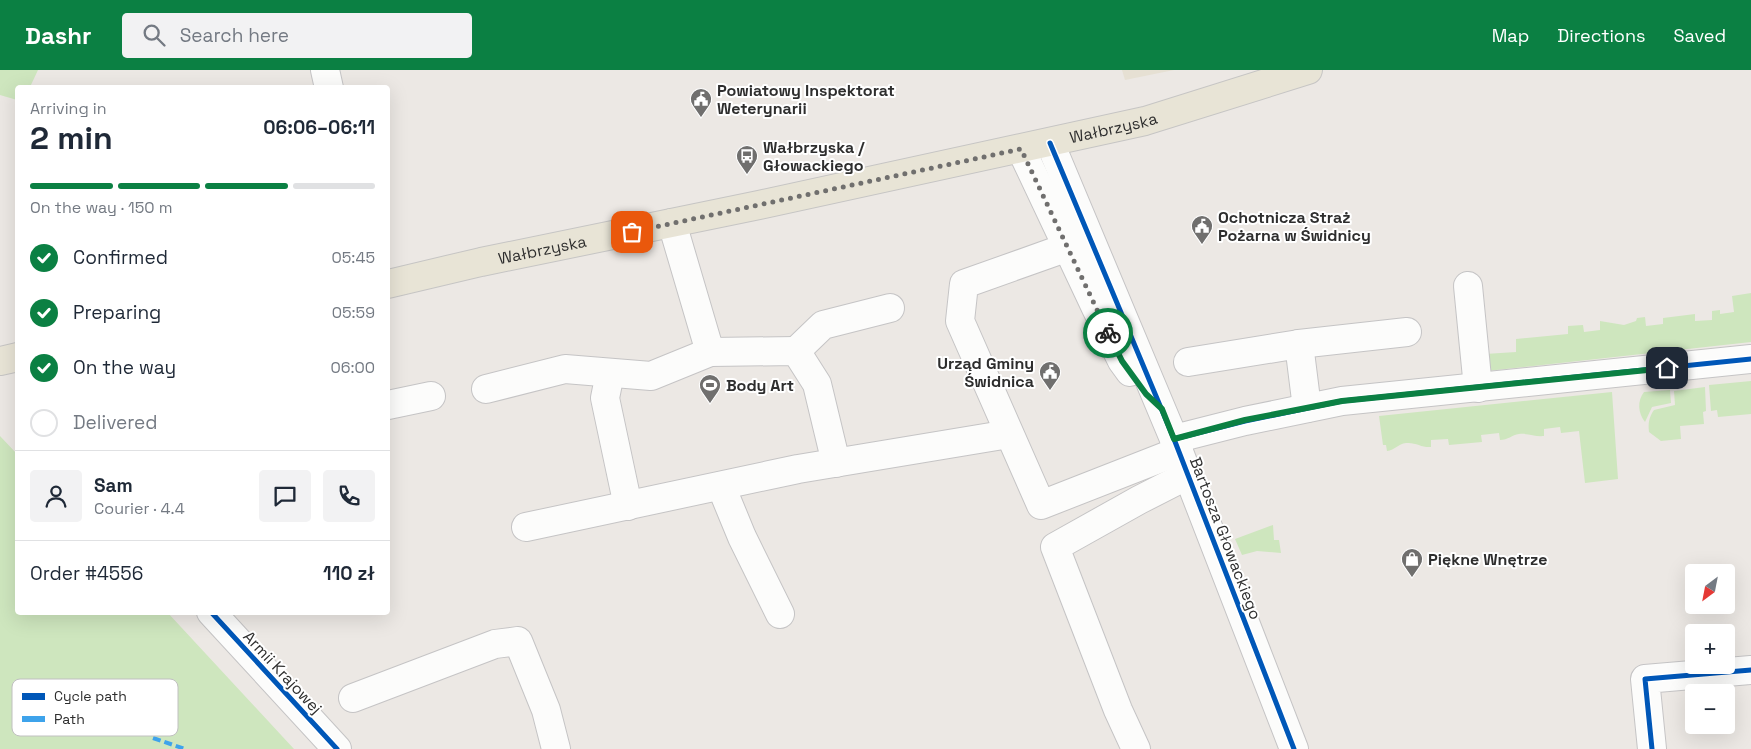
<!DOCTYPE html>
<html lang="en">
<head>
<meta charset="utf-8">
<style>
	body { margin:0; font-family:"Space Grotesk",sans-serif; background:#f2f2f3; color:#1f2937; height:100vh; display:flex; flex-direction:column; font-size:19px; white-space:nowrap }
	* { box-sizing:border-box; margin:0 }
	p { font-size:16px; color:#747a83 }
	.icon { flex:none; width:28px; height:28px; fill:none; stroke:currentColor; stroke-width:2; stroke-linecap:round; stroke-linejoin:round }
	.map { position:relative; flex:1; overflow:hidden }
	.drawer { position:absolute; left:15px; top:15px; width:375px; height:530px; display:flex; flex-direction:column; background:#fff; border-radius:5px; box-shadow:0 5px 20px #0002 }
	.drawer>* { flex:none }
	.needle { width:32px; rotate:212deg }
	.buttons { position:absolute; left:1685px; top:494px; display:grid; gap:10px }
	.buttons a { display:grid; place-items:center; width:50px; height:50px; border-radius:5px; background:#fff; box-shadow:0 5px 20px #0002; font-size:25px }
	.pin { position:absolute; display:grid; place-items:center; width:42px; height:42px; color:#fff; margin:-21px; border-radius:10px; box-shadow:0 2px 8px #0006 }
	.courier { position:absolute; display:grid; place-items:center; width:50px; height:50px; margin:-25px; border:4px solid #0b8043; border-radius:50%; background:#fff; color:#222; box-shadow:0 1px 6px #0007 }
	.headline em { font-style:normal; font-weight:600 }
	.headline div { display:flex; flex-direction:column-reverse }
	.headline { display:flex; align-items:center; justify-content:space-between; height:85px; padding:0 15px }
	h1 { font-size:32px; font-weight:600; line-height:38px }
	.bar { display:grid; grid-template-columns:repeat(4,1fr); gap:8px 5px; align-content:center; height:60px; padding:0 15px }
	.bar i { height:6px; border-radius:4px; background:#e0e1e3 }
	.bar .active { background:#0b8043 }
	.bar p { grid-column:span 4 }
	.line { display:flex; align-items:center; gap:12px; padding:0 15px; border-top:1px solid #e0e1e3 }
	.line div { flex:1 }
	.round { display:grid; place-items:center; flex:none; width:52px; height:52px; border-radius:5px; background:#f2f2f3 }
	ol { padding:0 15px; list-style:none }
	li { display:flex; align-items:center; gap:15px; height:55px }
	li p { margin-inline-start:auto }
	li .icon { padding:5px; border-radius:50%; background:#0b8043; color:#fff; stroke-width:4 }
	li:last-child { color:#747a83 }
	li i { width:28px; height:28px; border:2px solid #e0e1e3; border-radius:50% }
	header { display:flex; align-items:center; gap:30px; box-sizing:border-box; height:70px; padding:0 25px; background:#0b8043; color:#fff }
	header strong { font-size:24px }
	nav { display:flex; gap:28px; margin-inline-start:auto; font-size:18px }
	.search { width:350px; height:45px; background:#f2f2f3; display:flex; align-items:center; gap:12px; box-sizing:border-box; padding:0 18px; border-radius:5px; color:#747a83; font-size:19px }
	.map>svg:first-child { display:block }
	.education { fill:#e6e0d3 }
	.green { fill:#cee6be }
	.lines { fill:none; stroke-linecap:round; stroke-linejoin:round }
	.minor-casing { stroke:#c5c4c5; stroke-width:30 }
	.major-casing { stroke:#c6c5c4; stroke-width:30 }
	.minor { stroke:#fcfcfb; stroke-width:28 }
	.major { stroke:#e8e4d6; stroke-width:28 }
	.quiet { stroke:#3ea3eb; stroke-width:4; stroke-dasharray:8 4; stroke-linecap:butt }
	.cycleway-casing { stroke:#fff; stroke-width:8 }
	.cycleway { stroke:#0057b8; stroke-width:5 }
	.done { stroke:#706f6e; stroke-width:5; stroke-dasharray:0 9 }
	.route { stroke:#0b8043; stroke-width:6 }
	.labels { text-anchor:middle; stroke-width:4; stroke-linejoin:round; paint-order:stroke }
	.poi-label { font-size:16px; font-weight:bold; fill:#2e2e2e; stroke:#fff; text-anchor:start }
	.street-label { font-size:16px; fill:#2e2e2e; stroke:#fff }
	.key { fill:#fff; stroke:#c0c0c0; stroke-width:1 }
	.key-label { font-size:14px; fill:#2e2e2e }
</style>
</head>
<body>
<header>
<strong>Dashr</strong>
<div class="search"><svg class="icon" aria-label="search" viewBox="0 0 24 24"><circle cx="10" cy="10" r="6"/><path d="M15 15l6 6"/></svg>Search here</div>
<nav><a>Map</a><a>Directions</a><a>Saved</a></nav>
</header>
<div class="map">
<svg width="1751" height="679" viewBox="0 0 1751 679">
	<rect width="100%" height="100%" fill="#ece8e4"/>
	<!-- education -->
	<path class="education" d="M1122,0h52l-49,10z"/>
	<!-- green -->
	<g class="green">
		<path d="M0,0h38l-8,17 -12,1 -1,12 -17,-5z"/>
		<path d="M1751,223v49l-264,29 -2,-17 31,-2v-13l52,-5v-8l15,-1 1,7 16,-2v-9l24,4 12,-4 1,-3 8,-1 1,9 17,-2v-6l32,-4v7l17,-1v-9l8,-1v4l14,-2 -2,-16z"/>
		<path d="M1751,311v33l-33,3 -1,-7 -6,1 -2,-26z"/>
		<path d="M1705,317l1,24 -3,1 1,12 -24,2 1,13 -20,2 -12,-9c-1,-9 0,-15 5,-22l21,-5 -1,-14z"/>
		<path d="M1670,320l1,13 -19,4 -7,15c-7,-9 -8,-21 -1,-30z"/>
		<path d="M1612,322l6,87 -33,4 -6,-52 -18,2 -1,-6 -16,2v7c-9,1 -16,-3 -25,-2 -7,1 -11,6 -19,6l-1,-7 -18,2 1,7 -33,3 -1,-6 -17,1v7c-9,1 -15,-5 -25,-4 -8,1 -11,7 -19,8l-1,-6h-3l-4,-29z"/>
		<path d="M0,366l17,18 1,158 150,1 126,136h-294z"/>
		<path d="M1273,455l1,15h5l2,13 -24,-2 -15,4 -7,-16z"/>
	</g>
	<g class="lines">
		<!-- minor casing -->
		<g class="minor-casing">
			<g id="minor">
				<path d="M325,0l4,18"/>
				<path d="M1050,73l124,296 120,310"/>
				<path d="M1021,79l75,159 26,53 8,11"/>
				<path d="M672,153l38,129 86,-1 21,33 19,79"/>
				<path d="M1068,177l-104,37 -4,37 81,184 138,-54"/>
				<path d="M1468,216l10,102"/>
				<path d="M1299,274l108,-12"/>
				<path d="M796,281l27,-26 67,-17"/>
				<path d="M1188,292l111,-18 8,64"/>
				<path d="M610,303l-5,25 23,108"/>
				<path d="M486,319l79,-20 86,7 59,-24"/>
				<path d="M388,335l43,-9"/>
				<path d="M1174,369l71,-18 97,-20 409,-42"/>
				<path d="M721,416l21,51 38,77"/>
				<path d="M526,457l272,-58 211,-35"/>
				<path d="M211,542l126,137"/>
				<path d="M353,628l142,-54 23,-3 28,69 10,39"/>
				<path d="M1136,679l-18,-39 -63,-163 84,-47 49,-25"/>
				<path d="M1652,679l-7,-70 106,-9"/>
			</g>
		</g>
		<!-- major casing -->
		<g class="major-casing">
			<g id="major">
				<path id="s1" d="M388,214l93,-22 278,-57 386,-84 163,-51"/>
				<path d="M0,291l18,-4"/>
			</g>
		</g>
		<!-- minor -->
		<use href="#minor" class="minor"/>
		<!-- major -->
		<use href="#major" class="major"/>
		<!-- quiet -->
		<path class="quiet" d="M153,668l32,11"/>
		<!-- cycleway casing -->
		<g class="cycleway-casing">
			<g id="cycleway">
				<path d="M1050,73l124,296 120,310"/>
				<path d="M1174,369l71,-18 97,-20 409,-42"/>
				<path d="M211,542l126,137"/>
				<path d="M1652,679l-7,-70 106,-9"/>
			</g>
		</g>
		<!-- cycleway -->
		<use href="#cycleway" class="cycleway"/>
	</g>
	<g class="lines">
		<!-- done -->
		<path class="done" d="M632,162l389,-83 87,184"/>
		<!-- route -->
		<path class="route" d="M1108,263l14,28 24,33 16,15 12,30 71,-19 97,-19 325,-33"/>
	</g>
	<!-- icons -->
	<defs>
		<g id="civic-pin" transform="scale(1.125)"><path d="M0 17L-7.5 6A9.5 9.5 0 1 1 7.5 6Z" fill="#706f6e" stroke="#fff"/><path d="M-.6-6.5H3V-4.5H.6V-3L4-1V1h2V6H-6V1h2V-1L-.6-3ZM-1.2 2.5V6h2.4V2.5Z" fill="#fff"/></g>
		<g id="bus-pin" transform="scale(1.125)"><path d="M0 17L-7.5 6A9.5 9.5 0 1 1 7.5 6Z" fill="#706f6e" stroke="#fff"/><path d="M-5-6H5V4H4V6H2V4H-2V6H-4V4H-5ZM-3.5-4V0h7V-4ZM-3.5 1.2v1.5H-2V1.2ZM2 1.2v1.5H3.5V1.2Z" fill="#fff"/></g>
		<g id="stadium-pin" transform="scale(1.125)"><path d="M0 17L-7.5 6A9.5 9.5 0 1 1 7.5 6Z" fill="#706f6e" stroke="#fff"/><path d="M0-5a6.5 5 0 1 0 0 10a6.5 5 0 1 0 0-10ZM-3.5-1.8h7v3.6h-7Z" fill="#fff"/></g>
		<g id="shop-pin" transform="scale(1.125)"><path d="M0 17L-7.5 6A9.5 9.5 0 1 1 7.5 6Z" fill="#706f6e" stroke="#fff"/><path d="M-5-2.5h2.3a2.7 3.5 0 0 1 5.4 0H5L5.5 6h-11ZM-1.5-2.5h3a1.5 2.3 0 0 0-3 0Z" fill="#fff"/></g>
	</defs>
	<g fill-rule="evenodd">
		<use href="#civic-pin" x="701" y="29"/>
		<use href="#bus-pin" x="747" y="86"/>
		<use href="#civic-pin" x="1202" y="156"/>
		<use href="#civic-pin" x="1050" y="302"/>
		<use href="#stadium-pin" x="710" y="315"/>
		<use href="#shop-pin" x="1412" y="489"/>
	</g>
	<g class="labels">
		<!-- poi labels -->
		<g class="poi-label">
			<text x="717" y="26">Powiatowy Inspektorat<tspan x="717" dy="18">Weterynarii</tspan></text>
			<text x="763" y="83">Wałbrzyska /<tspan x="763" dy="18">Głowackiego</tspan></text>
			<text x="1218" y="153">Ochotnicza Straż<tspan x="1218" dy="18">Pożarna w Świdnicy</tspan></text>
			<text x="1034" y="299" text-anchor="end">Urząd Gminy<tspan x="1034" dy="18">Świdnica</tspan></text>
			<text x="726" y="321">Body Art</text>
			<text x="1428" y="495">Piękne Wnętrze</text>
		</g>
		<!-- street labels -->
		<g class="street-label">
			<text dy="6" stroke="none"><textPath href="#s1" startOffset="742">Wałbrzyska</textPath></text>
			<text dy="6" stroke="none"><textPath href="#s1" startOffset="158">Wałbrzyska</textPath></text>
			<text transform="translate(1226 468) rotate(69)" y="6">Bartosza Głowackiego</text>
			<text transform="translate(283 602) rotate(47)" y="6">Armii Krajowej</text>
		</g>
	</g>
	<!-- legend -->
	<rect x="12" y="609" width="166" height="57" rx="8" class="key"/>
	<rect x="22" y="623" width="23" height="7" fill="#0057b8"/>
	<rect x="22" y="646" width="23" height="6" fill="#3ea3eb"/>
	<g class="key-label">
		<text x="54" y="631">Cycle path</text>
		<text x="54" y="654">Path</text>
	</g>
</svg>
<div class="buttons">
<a><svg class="needle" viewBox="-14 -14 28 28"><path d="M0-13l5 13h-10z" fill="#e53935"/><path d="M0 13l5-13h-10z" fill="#747a83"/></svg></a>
<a>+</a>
<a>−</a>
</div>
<div class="pin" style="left:632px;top:162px;background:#ea580c"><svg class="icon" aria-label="bag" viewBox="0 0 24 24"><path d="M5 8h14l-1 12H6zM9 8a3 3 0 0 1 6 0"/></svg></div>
<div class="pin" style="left:1667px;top:298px;background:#1f2937"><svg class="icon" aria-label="home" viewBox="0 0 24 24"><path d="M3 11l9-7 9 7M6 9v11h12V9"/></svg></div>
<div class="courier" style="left:1108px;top:263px"><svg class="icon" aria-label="bike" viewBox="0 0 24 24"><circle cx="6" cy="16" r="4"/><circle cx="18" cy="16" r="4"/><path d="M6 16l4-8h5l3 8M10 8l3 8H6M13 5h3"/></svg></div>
<section class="drawer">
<div class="headline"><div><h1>2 min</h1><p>Arriving in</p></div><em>06:06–06:11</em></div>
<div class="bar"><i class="active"></i><i class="active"></i><i class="active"></i><i></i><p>On the way · 150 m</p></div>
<ol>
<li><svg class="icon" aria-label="check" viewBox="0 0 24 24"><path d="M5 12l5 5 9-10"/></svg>Confirmed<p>05:45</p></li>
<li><svg class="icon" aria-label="check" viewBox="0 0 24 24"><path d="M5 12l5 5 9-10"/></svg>Preparing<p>05:59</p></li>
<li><svg class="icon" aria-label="check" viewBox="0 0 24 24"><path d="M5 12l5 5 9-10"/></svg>On the way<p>06:00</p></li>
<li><i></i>Delivered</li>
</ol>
<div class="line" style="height:90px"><a class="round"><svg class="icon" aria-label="person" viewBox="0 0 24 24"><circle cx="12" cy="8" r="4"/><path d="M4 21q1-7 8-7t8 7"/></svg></a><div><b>Sam</b><p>Courier · 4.4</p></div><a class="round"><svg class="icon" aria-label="chat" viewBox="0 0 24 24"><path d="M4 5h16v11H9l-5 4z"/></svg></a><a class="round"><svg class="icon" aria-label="phone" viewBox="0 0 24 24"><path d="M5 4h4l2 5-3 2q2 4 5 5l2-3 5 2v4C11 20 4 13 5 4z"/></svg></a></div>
<div class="line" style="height:65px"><div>Order #4556</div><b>110 zł</b></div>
</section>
</div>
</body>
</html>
